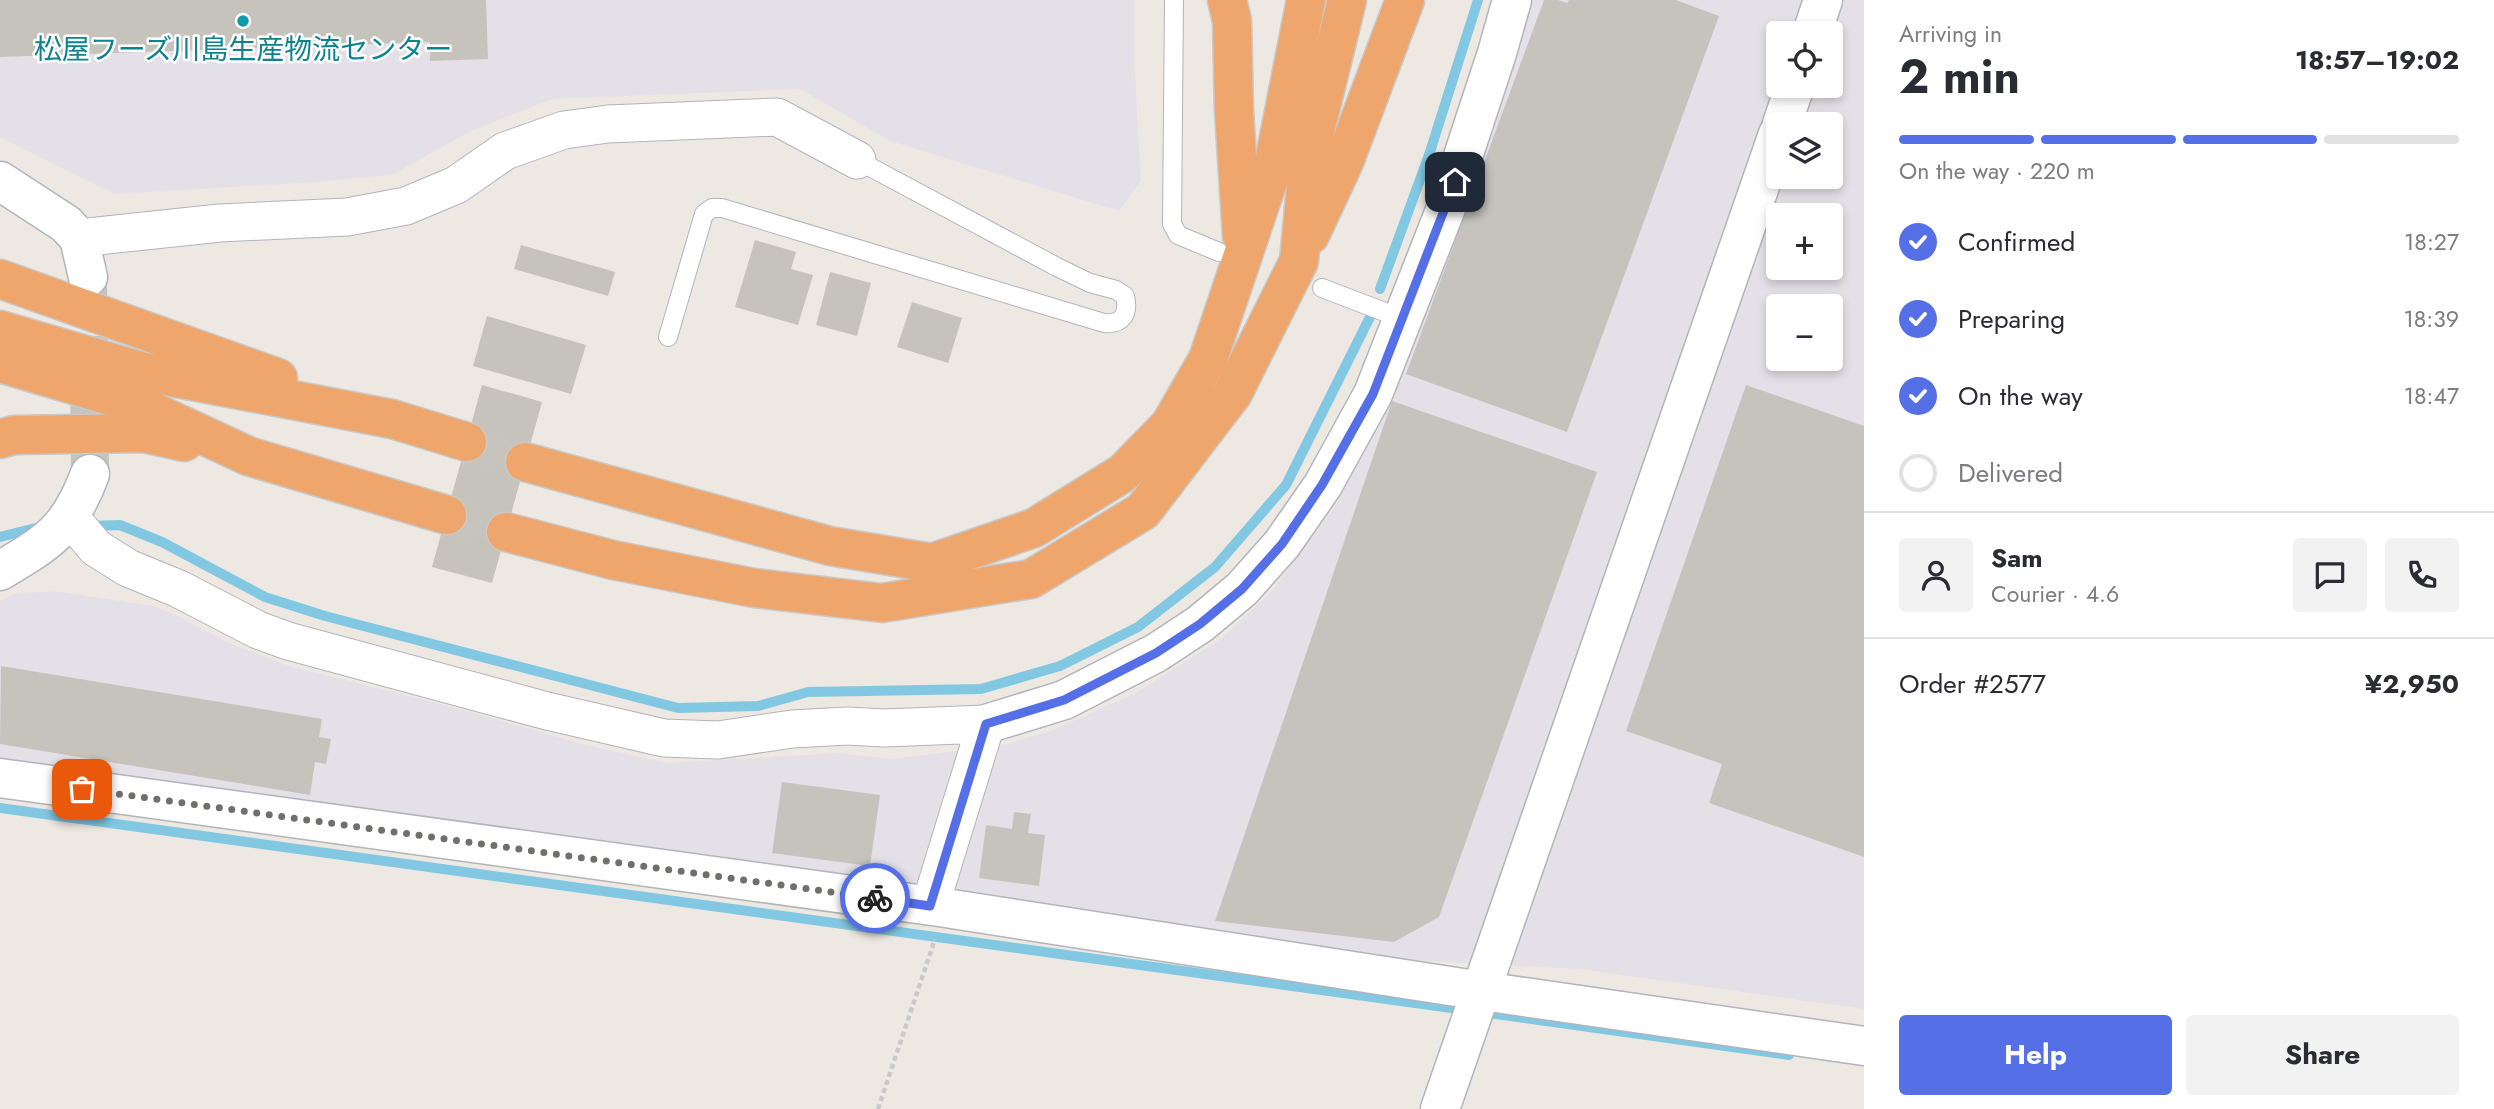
<!DOCTYPE html>
<html lang="en">
<head>
<meta charset="utf-8">
<style>
	body { margin:0; font-family:Jost,"Noto Sans JP",sans-serif; background:#f2f2f3; color:#2b2b33; height:100vh; display:flex; flex-direction:column; font-size:26px; white-space:nowrap }
	* { box-sizing:border-box; margin:0 }
	p { font-size:23px; color:#7c7c81 }
	.icon { flex:none; width:38px; height:38px; fill:none; stroke:currentColor; stroke-width:2; stroke-linecap:round; stroke-linejoin:round }
	.map { position:relative; flex:1; overflow:hidden }
	.details { display:flex; flex-direction:column; background:#fff; width:630px }
	.details>* { flex:none }
	.buttons { position:absolute; left:1766px; top:21px; display:grid; gap:14px }
	.buttons a { display:grid; place-items:center; width:77px; height:77px; border-radius:7px; background:#fff; box-shadow:0 4px 10px #0003; font-size:35px }
	.pin { position:absolute; display:grid; place-items:center; width:60px; height:60px; color:#fff; margin:-30px; border-radius:14px; box-shadow:0 4px 10px #0006 }
	.courier { position:absolute; display:grid; place-items:center; width:70px; height:70px; margin:-35px; border:5px solid #556fe7; border-radius:50%; background:#fff; color:#222; box-shadow:0 2px 9px #0007 }
	.headline em { font-style:normal; font-weight:700 }
	.headline div { display:flex; flex-direction:column-reverse }
	.headline { display:flex; align-items:center; justify-content:space-between; height:119px; padding:0 35px }
	h1 { font-size:46px; font-weight:700; line-height:52px }
	.bar { display:grid; grid-template-columns:repeat(4,1fr); gap:10px 7px; align-content:center; height:84px; padding:0 35px }
	.bar i { height:9px; border-radius:5px; background:#e1e1e2 }
	.bar .current { background:#556fe7 }
	.bar p { grid-column:span 4 }
	.line { display:flex; align-items:center; gap:18px; padding:0 35px; border-top:2px solid #e1e1e2 }
	.line div { flex:1 }
	.round { display:grid; place-items:center; flex:none; width:74px; height:74px; border-radius:7px; background:#f2f2f3 }
	ol { padding:0 35px; list-style:none }
	li { display:flex; align-items:center; gap:21px; height:77px }
	li p { margin-inline-start:auto }
	li .icon { padding:7px; border-radius:50%; background:#556fe7; color:#fff; stroke-width:4 }
	li:last-child { color:#7c7c81 }
	li i { width:38px; height:38px; border:4px solid #e1e1e2; border-radius:50% }
	.primary-button { display:flex; gap:14px; margin-top:auto; padding:14px 35px }
	.primary-button a { flex:1; height:80px; border-radius:7px; background:#556fe7; color:#fff; font-size:28px; font-weight:700; line-height:80px; text-align:center }
	.primary-button a+a { background:#f2f2f3; color:#2b2b33 }
	main { display:flex; flex:1; min-height:0 }
	.map>svg:first-child { display:block }
	.industrial { fill:#e3e1e7; fill-rule:evenodd }
	.lines { fill:none; stroke-linecap:round; stroke-linejoin:round }
	.stream { stroke:#82c8e3; stroke-width:10 }
	.building { fill:#c6c3bd }
	.tertiary-tunnel { stroke:#c7c4be; stroke-width:38; stroke-dasharray:38 19; stroke-linecap:butt }
	.motorway-tunnel { stroke:#c7c4be; stroke-width:38; stroke-dasharray:38 19; stroke-linecap:butt }
	.service-casing { stroke:#b2b4bc; stroke-width:20 }
	.minor-casing { stroke:#b2b4bc; stroke-width:39 }
	.tertiary-casing { stroke:#b2b4bc; stroke-width:41 }
	.motorway-casing { stroke:#c9c9c9; stroke-width:41 }
	.path { stroke:#c9c9c9; stroke-width:4.5; stroke-dasharray:5 3.5; stroke-linecap:butt }
	.service { stroke:#fff; stroke-width:18 }
	.minor { stroke:#fff; stroke-width:37 }
	.tertiary { stroke:#fff; stroke-width:38 }
	.motorway { stroke:#eea66d; stroke-width:38 }
	.done { stroke:#716f6d; stroke-width:7; stroke-dasharray:0 12.6 }
	.route { stroke:#556fe7; stroke-width:9 }
	.culture-dot { fill:#0f9aa8; stroke:#fff; stroke-width:2.5 }
	.labels { text-anchor:middle; stroke-width:5; stroke-linejoin:round; paint-order:stroke }
	.culture-label { font-size:28px; fill:#0d838f; stroke:#fff }
</style>
</head>
<body>
<main>
<div class="map">
<svg width="1864" height="1109" viewBox="0 0 1864 1109">
	<rect width="100%" height="100%" fill="#ede9e2"/>
	<!-- industrial -->
	<g class="industrial">
		<path d="M0,0h1134v58l7,123 -22,30 -229,-70 -90,-52 -248,10 -81,32 -79,44 -77,7 -200,12 -115,-57z"/>
		<path d="M1533,0h331v1009l-285,-40 -174,-9 -1405,-196v-163l13,-7 41,-3 100,15 28,12 45,24 62,24 148,37 149,42 81,18 171,-10 53,6 114,-14 45,-14 86,-38 86,-55 49,-46 63,-84 38,-71 25,-60zM1778,33h52v53h-52zM1778,124h52v53h-52zM1778,215h52v53h-52zM1778,306h52v53h-52z"/>
	</g>
	<g class="lines">
		<!-- stream -->
		<g class="stream">
			<path d="M1380,289l49,-134 49,-155"/>
			<path d="M90,526l30,-1 42,17 103,55 60,19 353,92 80,-2 50,-14 173,-3 79,-23 78,-39 77,-60 71,-82 85,-170"/>
			<path d="M0,537l44,-11"/>
			<path d="M0,808l1466,202"/>
			<path d="M1481,1012l308,43"/>
		</g>
	</g>
	<!-- building -->
	<g class="building">
		<path d="M0,0h486l2,59 -58,2v-19l-430,15z"/>
		<path d="M1544,0h14l9,3 2,-3h107l43,16 -152,416 -161,-58z"/>
		<path d="M755,240l41,12 -5,17 22,6 -15,50 -63,-18z"/>
		<path d="M521,245l94,27 -7,24 -94,-27z"/>
		<path d="M830,272l41,11 -14,53 -41,-11z"/>
		<path d="M912,302l50,16 -14,45 -51,-16z"/>
		<path d="M487,316l99,29 -15,49 -98,-28z"/>
		<path d="M482,385l60,17 -50,181 -60,-16z"/>
		<path d="M1746,385l118,41v431l-155,-54 13,-39 -96,-33z"/>
		<path d="M1392,401l205,71 -158,445 -45,25 -179,-21z"/>
		<path d="M1,666l321,53 -3,18 12,2 -5,25 -11,-2 -5,33 -310,-51z"/>
		<path d="M782,782l98,13 -10,71 -98,-13z"/>
		<path d="M1014,812l17,2 -3,19 17,2 -6,51 -60,-8 7,-53 26,4z"/>
	</g>
	<g class="lines">
		<!-- tertiary-tunnel -->
		<path class="tertiary-tunnel" d="M88,279l2,188"/>
		<!-- motorway-tunnel -->
		<g class="motorway-tunnel">
			<path d="M467,442l58,20"/>
			<path d="M447,515l59,17"/>
		</g>
		<!-- service casing -->
		<g class="service-casing">
			<g id="service">
				<path d="M1174,0l-2,224 6,11 41,17"/>
				<path d="M1322,288l81,31"/>
				<path d="M668,337l36,-123 8,-6h10l382,115c19,2 25,-10 21,-27l-9,-6 -26,-7 -33,-16 -200,-107"/>
			</g>
		</g>
		<!-- minor casing -->
		<g class="minor-casing">
			<g id="minor">
				<path d="M79,238l141,-15 127,-6 59,-11 50,-21 49,-34 59,-21 44,-6 169,-7 80,43"/>
				<path d="M70,517l26,31 32,20 51,21 79,41 30,11 259,70 117,27 54,2 74,-11 55,-3 37,2 102,-4 -56,182"/>
			</g>
		</g>
		<!-- tertiary casing -->
		<g class="tertiary-casing">
			<g id="tertiary">
				<path d="M1812,33l11,-33"/>
				<path d="M1782,124l13,-38"/>
				<path d="M0,181l66,43 13,14 9,39"/>
				<path d="M0,571c50,-30 69,-41 90,-97"/>
				<path d="M986,724l78,-24 92,-47 44,-29 42,-35 40,-45 41,-59 50,-91 73,-186 51,-155 15,-53"/>
				<path d="M0,778l939,129 543,84 382,55"/>
				<path d="M1440,1109l338,-975"/>
			</g>
		</g>
		<!-- motorway casing -->
		<g class="motorway-casing">
			<g id="motorway">
				<path d="M1227,0l5,21 2,90 8,125"/>
				<path d="M1310,235l34,-73 61,-162"/>
				<path d="M0,279l278,99"/>
				<path d="M0,330l140,41 252,48 75,23"/>
				<path d="M0,363l134,40 114,53 199,59"/>
				<path d="M0,439l14,-4 129,-2 41,9"/>
				<path d="M525,462l305,84 102,17 102,-35 89,-55 47,-48 38,-66 66,-196 32,-163"/>
				<path d="M506,532l107,28 141,28 128,15 149,-24 112,-68 90,-118 66,-132 10,-106 38,-155"/>
			</g>
		</g>
		<!-- path -->
		<path class="path" d="M878,1109l57,-170"/>
		<!-- service -->
		<use href="#service" class="service"/>
		<!-- minor -->
		<use href="#minor" class="minor"/>
		<!-- tertiary -->
		<use href="#tertiary" class="tertiary"/>
		<!-- motorway -->
		<use href="#motorway" class="motorway"/>
	</g>
	<g class="lines">
		<!-- done -->
		<path class="done" d="M82,789l793,109"/>
		<!-- route -->
		<path class="route" d="M875,898l55,8 56,-182 78,-24 92,-47 44,-29 42,-35 40,-45 40,-59 51,-91 82,-212"/>
	</g>
	<!-- markers -->
	<circle class="culture-dot" cx="243" cy="21" r="7"/>
	<g class="labels">
		<!-- culture labels -->
		<g class="culture-label">
			<text x="243" y="59">松屋フーズ川島生産物流センター</text>
		</g>
	</g>
</svg>
<div class="buttons">
<a><svg class="icon" aria-label="locate" viewBox="0 0 24 24"><circle cx="12" cy="12" r="6"/><path d="M12 2v4M12 18v4M2 12h4M18 12h4"/></svg></a>
<a><svg class="icon" aria-label="layers" viewBox="0 0 24 24"><path d="M12 4l9 5-9 5-9-5zM3 14l9 5 9-5"/></svg></a>
<a>+</a>
<a>−</a>
</div>
<div class="pin" style="left:82px;top:789px;background:#ea580c"><svg class="icon" aria-label="bag" viewBox="0 0 24 24"><path d="M5 8h14l-1 12H6zM9 8a3 3 0 0 1 6 0"/></svg></div>
<div class="pin" style="left:1455px;top:182px;background:#1f2937"><svg class="icon" aria-label="home" viewBox="0 0 24 24"><path d="M3 11l9-7 9 7M6 9v11h12V9"/></svg></div>
<div class="courier" style="left:875px;top:898px"><svg class="icon" aria-label="bike" viewBox="0 0 24 24"><circle cx="6" cy="16" r="4"/><circle cx="18" cy="16" r="4"/><path d="M6 16l4-8h5l3 8M10 8l3 8H6M13 5h3"/></svg></div>
</div>
<section class="details">
<div class="headline"><div><h1>2 min</h1><p>Arriving in</p></div><em>18:57–19:02</em></div>
<div class="bar"><i class="current"></i><i class="current"></i><i class="current"></i><i></i><p>On the way · 220 m</p></div>
<ol>
<li><svg class="icon" aria-label="check" viewBox="0 0 24 24"><path d="M5 12l5 5 9-10"/></svg>Confirmed<p>18:27</p></li>
<li><svg class="icon" aria-label="check" viewBox="0 0 24 24"><path d="M5 12l5 5 9-10"/></svg>Preparing<p>18:39</p></li>
<li><svg class="icon" aria-label="check" viewBox="0 0 24 24"><path d="M5 12l5 5 9-10"/></svg>On the way<p>18:47</p></li>
<li><i></i>Delivered</li>
</ol>
<div class="line" style="height:126px"><a class="round"><svg class="icon" aria-label="person" viewBox="0 0 24 24"><circle cx="12" cy="8" r="4"/><path d="M4 21q1-7 8-7t8 7"/></svg></a><div><b>Sam</b><p>Courier · 4.6</p></div><a class="round"><svg class="icon" aria-label="chat" viewBox="0 0 24 24"><path d="M4 5h16v11H9l-5 4z"/></svg></a><a class="round"><svg class="icon" aria-label="phone" viewBox="0 0 24 24"><path d="M5 4h4l2 5-3 2q2 4 5 5l2-3 5 2v4C11 20 4 13 5 4z"/></svg></a></div>
<div class="line" style="height:91px"><div>Order #2577</div><b>¥2,950</b></div>
<div class="primary-button"><a>Help</a><a>Share</a></div>
</section>
</main>
</body>
</html>
